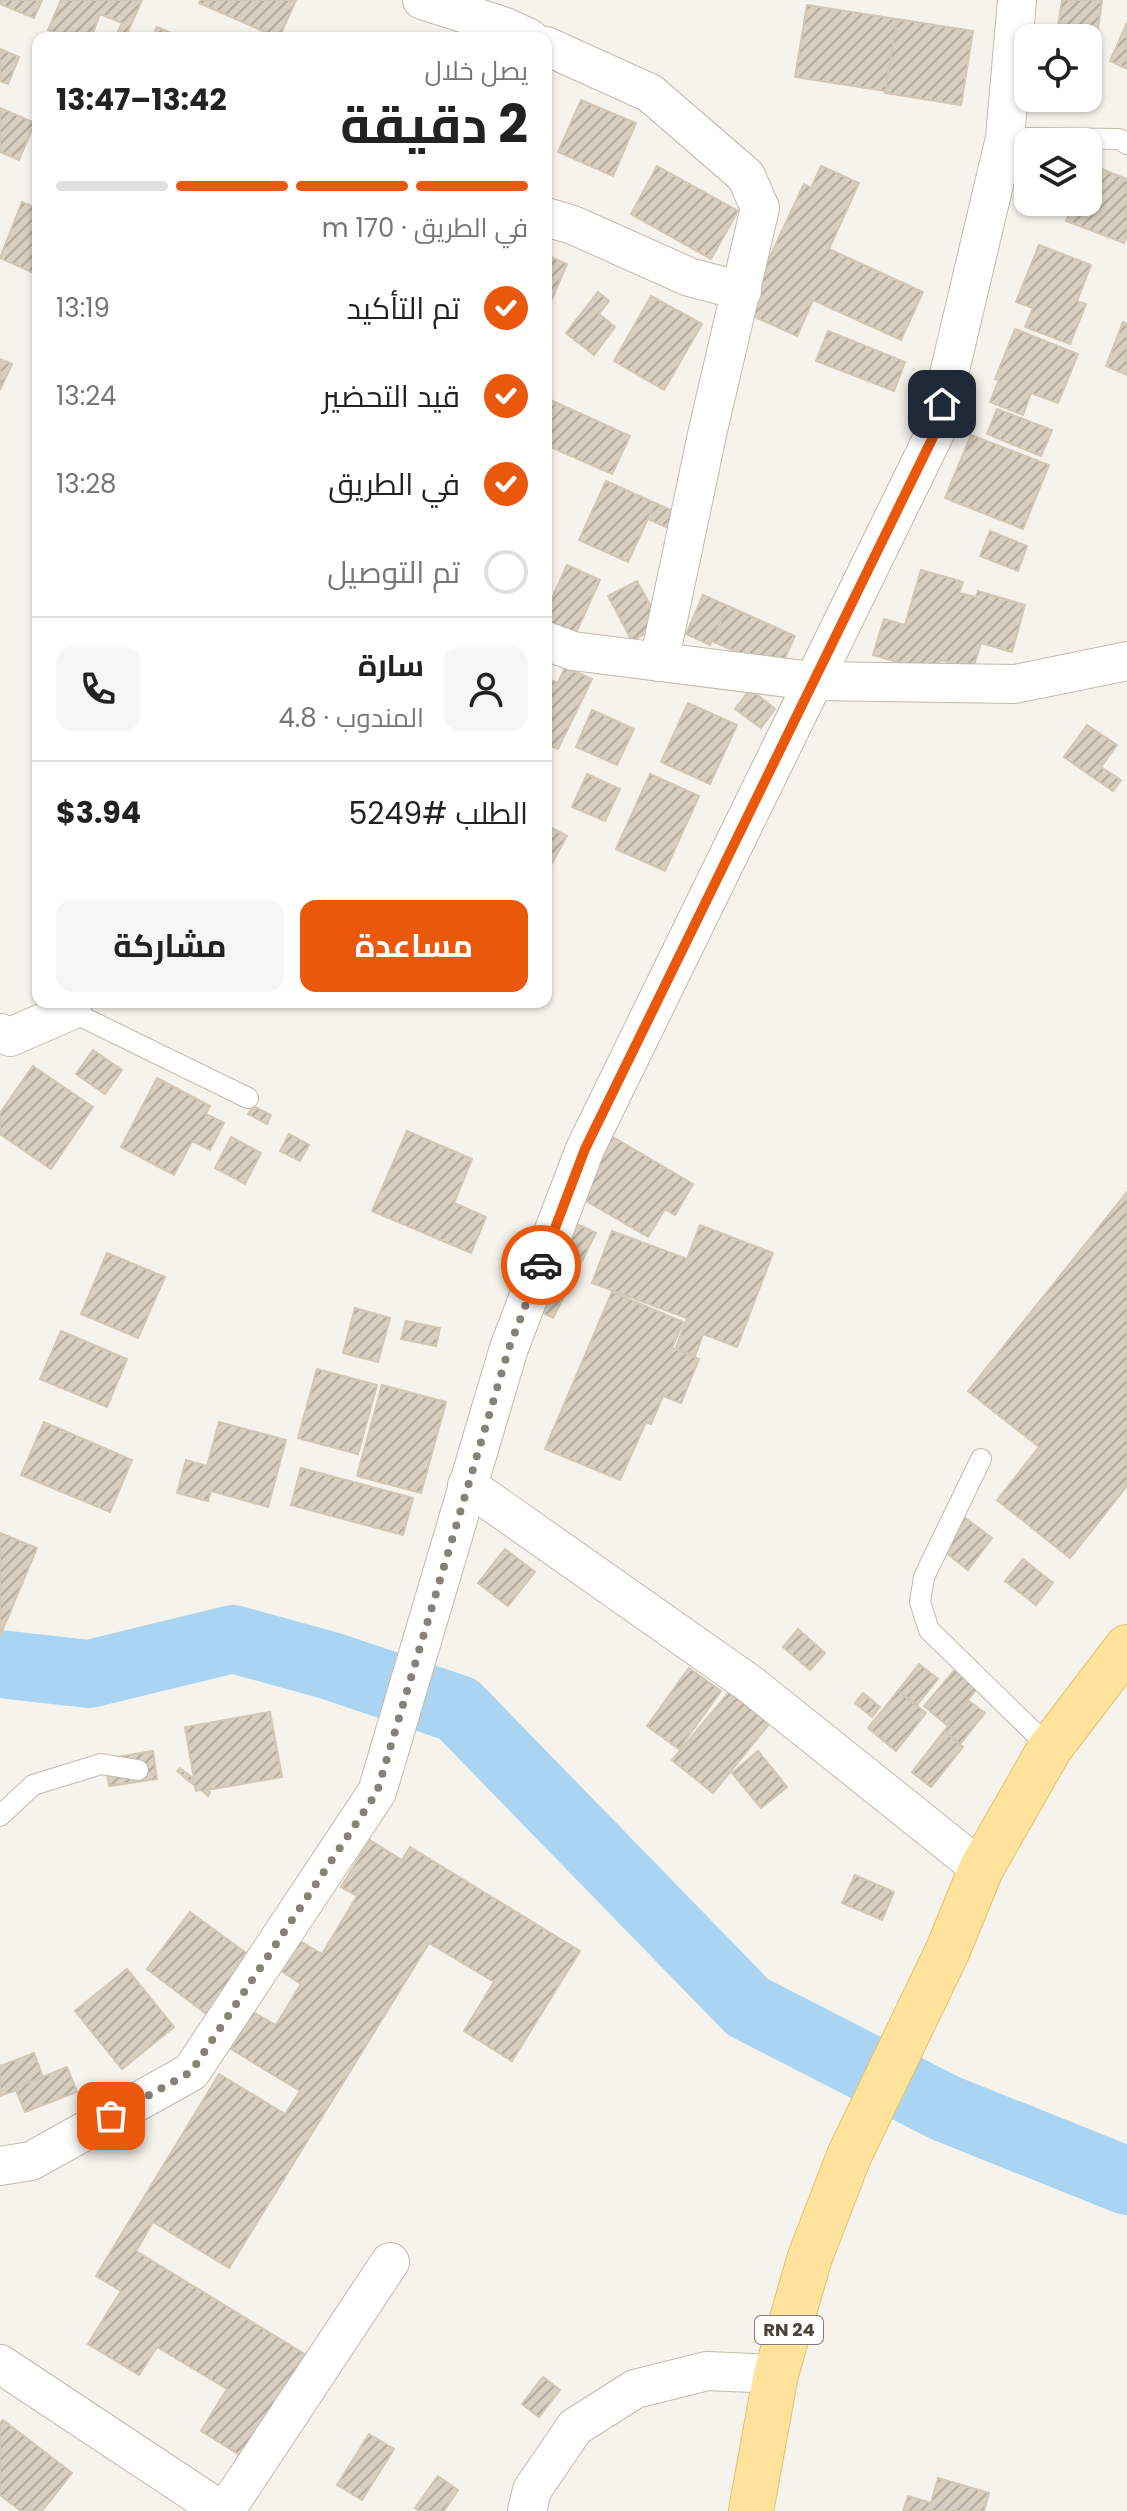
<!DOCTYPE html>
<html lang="ar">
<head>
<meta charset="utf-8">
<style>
	body { margin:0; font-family:Poppins,Cairo,sans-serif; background:#f6f6f6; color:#222; direction:rtl; height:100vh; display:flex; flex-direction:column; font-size:30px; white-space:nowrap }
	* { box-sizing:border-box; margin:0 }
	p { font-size:26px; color:#767676 }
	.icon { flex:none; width:44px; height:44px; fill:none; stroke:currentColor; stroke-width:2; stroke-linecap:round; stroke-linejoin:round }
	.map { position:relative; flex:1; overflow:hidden; direction:ltr }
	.side { position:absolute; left:32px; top:32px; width:520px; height:976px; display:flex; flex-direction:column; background:#fff; border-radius:16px; box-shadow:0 2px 6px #0004; direction:rtl }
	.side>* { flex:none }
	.fabs { position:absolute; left:1014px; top:24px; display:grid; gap:16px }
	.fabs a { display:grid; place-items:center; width:88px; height:88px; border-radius:16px; background:#fff; box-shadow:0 2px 6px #0004; font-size:40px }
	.pin { position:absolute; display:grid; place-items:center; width:68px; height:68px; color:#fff; margin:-34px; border-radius:16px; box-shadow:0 4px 12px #0006 }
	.courier { position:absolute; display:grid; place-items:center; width:80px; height:80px; margin:-40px; border:6px solid #ea580c; border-radius:50%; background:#fff; color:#222; box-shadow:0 2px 10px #0007 }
	.overview em { font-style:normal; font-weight:700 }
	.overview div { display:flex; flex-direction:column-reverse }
	.overview { display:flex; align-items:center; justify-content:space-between; height:136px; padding:0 24px }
	h1 { font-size:52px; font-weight:700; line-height:60px }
	.bar { display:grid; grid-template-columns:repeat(4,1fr); gap:12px 8px; align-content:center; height:96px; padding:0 24px }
	.bar i { height:10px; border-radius:6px; background:#e0e0e0 }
	.bar .on { background:#ea580c }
	.bar p { grid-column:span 4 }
	.line { display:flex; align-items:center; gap:20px; padding:0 24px; border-top:2px solid #e0e0e0 }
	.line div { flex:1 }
	.round { display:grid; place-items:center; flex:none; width:84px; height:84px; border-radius:16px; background:#f6f6f6 }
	ol { padding:0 24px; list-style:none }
	li { display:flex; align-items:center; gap:24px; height:88px }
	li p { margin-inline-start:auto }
	li .icon { padding:8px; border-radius:50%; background:#ea580c; color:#fff; stroke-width:4 }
	li:last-child { color:#767676 }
	li i { width:44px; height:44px; border:4px solid #e0e0e0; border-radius:50% }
	.primary-button { display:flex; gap:16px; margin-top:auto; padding:16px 24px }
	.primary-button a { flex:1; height:92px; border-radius:16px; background:#ea580c; color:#fff; font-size:32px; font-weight:700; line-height:92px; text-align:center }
	.primary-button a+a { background:#f6f6f6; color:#222 }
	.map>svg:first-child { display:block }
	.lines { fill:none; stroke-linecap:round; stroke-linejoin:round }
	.river { stroke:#a9d4f2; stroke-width:68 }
	.building { fill:url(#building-hatch); stroke:#d3c7b4; stroke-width:2 }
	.lane-casing { stroke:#c2bbae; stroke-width:22 }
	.street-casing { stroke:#c2bbae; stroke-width:40 }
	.primary-casing { stroke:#e6c16a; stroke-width:46 }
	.lane { stroke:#fff; stroke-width:20 }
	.street { stroke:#fff; stroke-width:38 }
	.primary { stroke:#ffe39c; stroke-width:44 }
	.done { stroke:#878178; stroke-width:8; stroke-dasharray:0 14.4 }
	.route { stroke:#ea580c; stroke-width:10 }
	.labels { text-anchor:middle; stroke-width:6; stroke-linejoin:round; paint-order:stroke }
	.shield { fill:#fff; stroke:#817c74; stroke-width:2 }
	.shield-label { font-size:18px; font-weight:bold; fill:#4b4439 }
</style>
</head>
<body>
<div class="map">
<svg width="1127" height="2511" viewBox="0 0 1127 2511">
	<defs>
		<pattern id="building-hatch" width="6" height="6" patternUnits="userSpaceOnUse" patternTransform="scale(2)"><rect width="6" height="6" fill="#d8cfc1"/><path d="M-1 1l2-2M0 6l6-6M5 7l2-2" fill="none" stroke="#b1aa9e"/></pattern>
	</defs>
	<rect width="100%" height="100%" fill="#f6f3ec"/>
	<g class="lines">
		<!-- river -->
		<path class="river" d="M0,1664l89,10 144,-35 98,27 127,43 290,298 197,101 182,73"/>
	</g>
	<!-- building -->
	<g class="building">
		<path d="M0,0h42l-8,18 -34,-14z"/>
		<path d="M61,0h81l-17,38h-10l7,-15 -22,-9 -9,24h-23l-20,-8z"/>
		<path d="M201,0h95l-17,38 -80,-35z"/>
		<path d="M1062,0h40l-8,58 -6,-1v-19h-32z"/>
		<path d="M807,5l90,14 -11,72 -91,-14z"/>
		<path d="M897,19l76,12 -12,74 -76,-12z"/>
		<path d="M1127,23v46l-17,-8z"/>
		<path d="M157,27l26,11h-32z"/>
		<path d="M0,49l19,8 -11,27 -8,-3z"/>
		<path d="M581,100l55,23 -23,53 -55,-24z"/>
		<path d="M0,108l35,15 -16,37 -19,-8z"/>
		<path d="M1089,164l38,15v56l-3,8 -58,-22 8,-19h14z"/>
		<path d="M657,166l81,45 -27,48 -80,-45z"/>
		<path d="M821,166l38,17 -30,66 94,43 -22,48 -88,-40 -16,36 -53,-24 60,-128 7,4z"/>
		<path d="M22,202l16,7v66l-38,-17z"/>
		<path d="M1039,245l52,20 -14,36 9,3 -16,40 -45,-17 8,-19 -17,-6z"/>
		<path d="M546,255l21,9 -21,49z"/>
		<path d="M598,292l11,9 -10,13 16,13 -21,28 -28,-22z"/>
		<path d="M651,296l51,28 -38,66 -50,-29z"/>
		<path d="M1123,322l4,2v51l-21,-9z"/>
		<path d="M1015,329l63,25 -20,49 -27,-10 -8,22 -33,-13 9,-22 -4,-1z"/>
		<path d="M828,331l77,31 -11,29 -78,-30z"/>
		<path d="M0,359l12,5 -12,26z"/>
		<path d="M546,398l11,5 -11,24z"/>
		<path d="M557,403l73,33 -18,38 -66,-29v-18z"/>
		<path d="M997,409l55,21 -11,26 -54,-22z"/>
		<path d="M971,435l78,30 -26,64 -78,-31z"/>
		<path d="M606,481l49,22 -27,59 -49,-22z"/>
		<path d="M655,503l27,12 -7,16 -27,-12z"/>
		<path d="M990,531l37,15 -9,25 -38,-15z"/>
		<path d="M567,565l33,15 -25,55 -29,-13v-11z"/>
		<path d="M921,570l42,12 -4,11 17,4 2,-6 47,14 -13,47 -31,-9 -8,26 -33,-9 -4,13 -63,-18 11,-36 21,6z"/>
		<path d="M637,581l24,44 -29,16 -24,-45z"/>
		<path d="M703,595l25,11 -18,39 -24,-11z"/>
		<path d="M728,606l67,30 -16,35 -67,-30z"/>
		<path d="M565,667l27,12 -34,70 -12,-5v-66l12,5z"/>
		<path d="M750,689l25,20 -14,19 -26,-19z"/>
		<path d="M688,703l49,22 -27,59 -49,-22z"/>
		<path d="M592,710l42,19 -17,36 -41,-18z"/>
		<path d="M1087,725l30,20 -16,22 20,13 -8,11 -49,-34z"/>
		<path d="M587,774l33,15 -15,32 -33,-14z"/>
		<path d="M650,774l49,22 -34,75 -49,-22z"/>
		<path d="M546,825l21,11 -21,38z"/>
		<path d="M93,1050l29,20 -17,24 -29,-20z"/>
		<path d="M33,1066l60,41 -42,62 -51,-35v-21z"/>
		<path d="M157,1078l53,28 -4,8 18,9 -14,27 -18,-9 -18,34 -53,-28z"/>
		<path d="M253,1106l18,9 -4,9 -19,-10z"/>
		<path d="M407,1131l65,28 -18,44 32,14 -15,36 -99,-42z"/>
		<path d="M289,1134l20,11 -9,16 -20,-10z"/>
		<path d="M231,1137l30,16 -16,31 -30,-16z"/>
		<path d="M613,1137l80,47 -18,31 -10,-6 -17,28 -69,-40z"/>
		<path d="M1127,1192v294l-57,72 -73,-58 42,-53 -71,-56z"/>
		<path d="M575,1223l21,10 -43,85 -21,-11z"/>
		<path d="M700,1225l73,28 -36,94 -34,-13 -8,22 -19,-8 11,-30 -95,-35 20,-52 75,28z"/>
		<path d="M107,1253l58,24 -27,61 -57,-24z"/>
		<path d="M612,1292l71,30 -11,26 27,11 -18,44 -18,-7 -12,28 -5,-2 -26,58 -75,-31z"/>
		<path d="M355,1308l35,10 -12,44 -35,-9z"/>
		<path d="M406,1321l34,7 -4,18 -35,-7z"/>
		<path d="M61,1331l66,28 -20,48 -67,-28z"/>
		<path d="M317,1369l60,16 -19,69 -60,-16z"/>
		<path d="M382,1385l64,17 -25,91 -64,-17z"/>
		<path d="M44,1422l88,38 -22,52 -89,-37z"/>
		<path d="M219,1422l67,18 -18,67 -57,-16 -3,10 -31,-8 9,-33 21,6z"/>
		<path d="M301,1468l112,30 -10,37 -112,-30z"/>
		<path d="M960,1514l32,24 -24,32 -33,-26z"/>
		<path d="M0,1533l37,15 -37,88z"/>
		<path d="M505,1549l30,23 -27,34 -30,-23z"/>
		<path d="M1023,1559l30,24 -17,22 -31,-24z"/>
		<path d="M798,1629l27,24 -15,17 -27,-23z"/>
		<path d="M963,1660l22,19 -38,46 -23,-19z"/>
		<path d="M919,1664l19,15 -21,26 -19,-14z"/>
		<path d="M689,1668l32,23 -42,58 -32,-23z"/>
		<path d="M730,1691l40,32 -57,70 -41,-33z"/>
		<path d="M898,1691l28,22 -30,38 -28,-23z"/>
		<path d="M863,1693l17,14 -8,10 -17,-14z"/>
		<path d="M969,1701l16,12 -25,31 -16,-13z"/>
		<path d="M270,1712l12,65 -75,13 3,2 -2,4 -7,-6 -5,1 -1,-5 -18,-15 3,-3 14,11 -9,-52z"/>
		<path d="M944,1731l19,16 -32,40 -19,-15z"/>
		<path d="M153,1751l4,28 -48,7 -4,-27z"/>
		<path d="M758,1751l29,36 -26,21 -29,-35z"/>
		<path d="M370,1840l32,20 8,-13 170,104 -68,110 -48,-30 30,-49 -65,-39 -200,325 -76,-46 -17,29 180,110 -63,102 -52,-32 26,-42 -70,-42 -18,28 -51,-31 33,-53 -25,-15 123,-202 66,40 15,-23 -69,-42 22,-37 23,13 25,-41 -20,-13 19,-30 22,13 35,-58 -16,-9z"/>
		<path d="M855,1875l39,17 -12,28 -40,-17z"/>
		<path d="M190,1912l63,46 -44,58 -62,-47z"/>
		<path d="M127,1969l47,58 -52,42 -47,-58z"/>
		<path d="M34,2053l10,27 -44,16v-30z"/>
		<path d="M67,2067l10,25 -52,20 -10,-24z"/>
		<path d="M543,2377l17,13 -21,27 -17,-13z"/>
		<path d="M3,2420l69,53 -30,38h-21l-21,-16v-72z"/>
		<path d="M369,2434l25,15 -32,51 -25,-15z"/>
		<path d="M438,2476l20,14 -14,21h-25l-4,-3z"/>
		<path d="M938,2478l51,15 -5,18h-81l5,-15 23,7z"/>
	</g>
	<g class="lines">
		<!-- lane casing -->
		<g class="lane-casing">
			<g id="lane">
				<path d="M1005,138l114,1 8,5"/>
				<path d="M70,1011l178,87"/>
				<path d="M981,1459l-57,118 -4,25 9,28 121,118"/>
				<path d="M0,1816l33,-31 68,-21 37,6"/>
			</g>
		</g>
		<!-- street casing -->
		<g class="street-casing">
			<g id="street">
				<path d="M422,0l81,26 26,12"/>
				<path d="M546,46l104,47 96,83 14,32 -52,222 -49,232"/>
				<path d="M546,217l27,8 116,52 53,14"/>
				<path d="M546,641l27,10 239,30 203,3 112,-23"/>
				<path d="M0,1033l10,4 60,-26 3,-9"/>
				<path d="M467,1485l283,199 231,185"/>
				<path d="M0,2166l31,-5 160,-89 186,-280 132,-444 76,-199 350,-716 70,-295 12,-138"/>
				<path d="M0,2364l222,147"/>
				<path d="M225,2511l165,-249"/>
				<path d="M527,2511l5,-21 43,-63 60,-38 72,-18 69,3"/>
			</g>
		</g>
		<!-- primary casing -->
		<g class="primary-casing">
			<path id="primary" d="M751,2511l25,-137 34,-117 39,-101 99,-206 33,-81 69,-121 77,-101"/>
		</g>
		<!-- lane -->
		<use href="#lane" class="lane"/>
		<!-- street -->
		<use href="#street" class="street"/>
		<!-- primary -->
		<use href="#primary" class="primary"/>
	</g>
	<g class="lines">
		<!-- done -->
		<path class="done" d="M111,2116l80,-44 186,-280 132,-444 32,-83"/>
		<!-- route -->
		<path class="route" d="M541,1265l44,-116 350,-716 7,-29"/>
	</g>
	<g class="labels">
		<!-- shield labels -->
		<rect class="shield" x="755" y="2316" width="68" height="28" rx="6"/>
		<g class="shield-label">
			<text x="789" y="2336">RN 24</text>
		</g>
	</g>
</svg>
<div class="fabs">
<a><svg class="icon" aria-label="locate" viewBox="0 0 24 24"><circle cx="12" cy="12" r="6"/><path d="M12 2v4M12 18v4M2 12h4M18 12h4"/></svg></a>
<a><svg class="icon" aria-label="layers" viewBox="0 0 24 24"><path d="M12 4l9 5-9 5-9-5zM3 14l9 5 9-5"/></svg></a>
</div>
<div class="pin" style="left:111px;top:2116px;background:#ea580c"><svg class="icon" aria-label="bag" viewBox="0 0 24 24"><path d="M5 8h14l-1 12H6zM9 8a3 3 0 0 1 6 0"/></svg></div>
<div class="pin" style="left:942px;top:404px;background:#1f2937"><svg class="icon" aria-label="home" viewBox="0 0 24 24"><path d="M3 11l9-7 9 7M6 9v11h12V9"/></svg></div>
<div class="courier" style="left:541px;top:1265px"><svg class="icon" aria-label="car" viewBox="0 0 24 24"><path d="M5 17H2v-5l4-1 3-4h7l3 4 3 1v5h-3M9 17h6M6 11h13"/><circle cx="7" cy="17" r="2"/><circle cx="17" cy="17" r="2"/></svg></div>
<section class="side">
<div class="overview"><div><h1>2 دقيقة</h1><p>يصل خلال</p></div><em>13:42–13:47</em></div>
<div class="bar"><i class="on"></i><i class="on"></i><i class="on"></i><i></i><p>في الطريق · 170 m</p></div>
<ol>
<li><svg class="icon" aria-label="check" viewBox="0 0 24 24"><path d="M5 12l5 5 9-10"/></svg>تم التأكيد<p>13:19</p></li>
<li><svg class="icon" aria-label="check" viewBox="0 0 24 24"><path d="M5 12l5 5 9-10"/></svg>قيد التحضير<p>13:24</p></li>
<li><svg class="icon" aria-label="check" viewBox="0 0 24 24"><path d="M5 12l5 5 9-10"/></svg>في الطريق<p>13:28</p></li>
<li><i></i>تم التوصيل</li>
</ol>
<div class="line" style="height:144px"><a class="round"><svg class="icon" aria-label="person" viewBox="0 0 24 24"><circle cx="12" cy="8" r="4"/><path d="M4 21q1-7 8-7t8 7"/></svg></a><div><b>سارة</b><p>المندوب · 4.8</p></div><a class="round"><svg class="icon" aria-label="phone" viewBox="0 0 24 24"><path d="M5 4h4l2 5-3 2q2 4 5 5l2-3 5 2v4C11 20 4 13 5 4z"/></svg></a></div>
<div class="line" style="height:104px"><div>الطلب #5249</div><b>$3.94</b></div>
<div class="primary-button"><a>مساعدة</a><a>مشاركة</a></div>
</section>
</div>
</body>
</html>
